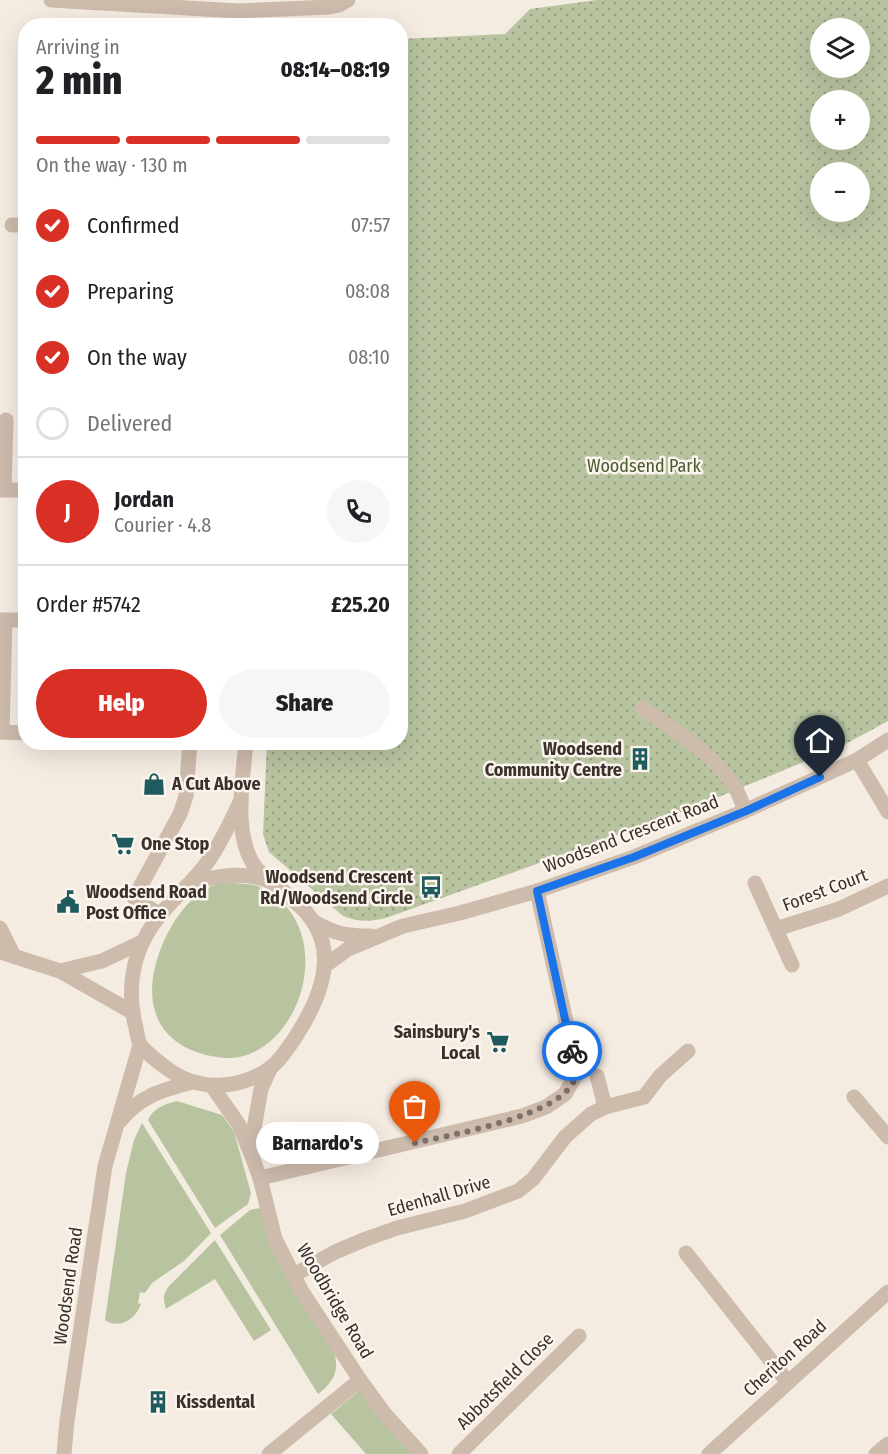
<!DOCTYPE html>
<html lang="en">
<head>
<meta charset="utf-8">
<style>
	body { margin:0; font-family:"Fira Sans Condensed",sans-serif; background:#f6f6f6; color:#202124; height:100vh; display:flex; flex-direction:column; font-size:22px; white-space:nowrap }
	* { box-sizing:border-box; margin:0 }
	p { font-size:20px; color:#757577 }
	.icon { flex:none; width:33px; height:33px; fill:none; stroke:currentColor; stroke-width:2; stroke-linecap:round; stroke-linejoin:round }
	.map { position:relative; flex:1; overflow:hidden }
	.details { position:absolute; left:18px; top:18px; width:390px; height:732px; display:flex; flex-direction:column; background:#fff; border-radius:24px; box-shadow:0 6px 24px #0002 }
	.details>* { flex:none }
	.tools { position:absolute; left:810px; top:18px; display:grid; gap:12px }
	.tools a { display:grid; place-items:center; width:60px; height:60px; border-radius:50%; background:#fff; box-shadow:0 6px 24px #0002; font-size:30px }
	.pin { position:absolute; display:grid; place-items:center; width:51px; height:51px; color:#fff; margin:-62px -26px; border-radius:50% 50% 50% 0; rotate:-45deg; box-shadow:0 0 6px #0007 }
	.pin .icon { rotate:45deg }
	.courier { position:absolute; display:grid; place-items:center; width:60px; height:60px; margin:-30px; border:4px solid #1a73e8; border-radius:50%; background:#fff; color:#222; box-shadow:0 2px 8px #0007 }
	.bubble { position:absolute; height:42px; border-radius:21px; background:#fff; box-shadow:0 6px 24px #0002; font-size:20px; font-weight:800; line-height:42px; text-align:center }
	.headline em { font-style:normal; font-weight:800 }
	.headline div { display:flex; flex-direction:column-reverse }
	.headline { display:flex; align-items:center; justify-content:space-between; height:102px; padding:0 18px }
	h1 { font-size:39px; font-weight:800; line-height:45px }
	.bar { display:grid; grid-template-columns:repeat(4,1fr); gap:9px 6px; align-content:center; height:72px; padding:0 18px }
	.bar i { height:8px; border-radius:4px; background:#e0e0e0 }
	.bar .current { background:#d93025 }
	.bar p { grid-column:span 4 }
	.line { display:flex; align-items:center; gap:15px; padding:0 18px; border-top:2px solid #e0e0e0 }
	.line div { flex:1 }
	.round { display:grid; place-items:center; flex:none; width:63px; height:63px; border-radius:32px; background:#f6f6f6 }
	ol { padding:0 18px; list-style:none }
	li { display:flex; align-items:center; gap:18px; height:66px }
	li p { margin-inline-start:auto }
	li .icon { padding:6px; border-radius:50%; background:#d93025; color:#fff; stroke-width:4 }
	li:last-child { color:#757577 }
	li i { width:33px; height:33px; border:3px solid #e0e0e0; border-radius:50% }
	.action { display:flex; gap:12px; margin-top:auto; padding:12px 18px }
	.action a { flex:1; height:69px; border-radius:36px; background:#d93025; color:#fff; font-size:24px; font-weight:800; line-height:69px; text-align:center }
	.action a+a { background:#f6f6f6; color:#202124 }
	.map>svg:first-child { display:block }
	.green { fill:#b8c4a0 }
	.park { fill:url(#park-dots); fill-rule:evenodd }
	.lines { fill:none; stroke-linecap:round; stroke-linejoin:round }
	.minor { stroke:#cdbbac; stroke-width:15 }
	.done { stroke:#7c716b; stroke-width:6; stroke-dasharray:0 10.8 }
	.route { stroke:#1a73e8; stroke-width:8 }
	.labels { text-anchor:middle; stroke-width:5; stroke-linejoin:round; paint-order:stroke }
	.park-label { font-size:18px; fill:#4a5a2e; stroke:#fbf5ee }
	.poi-label { font-size:18px; font-weight:bold; fill:#3b302b; stroke:#fbf5ee; text-anchor:start }
	.street-label { font-size:18px; fill:#3b302b; stroke:#fbf5ee }
</style>
</head>
<body>
<div class="map">
<svg width="888" height="1454" viewBox="0 0 888 1454">
	<defs>
		<pattern id="park-dots" width="8" height="8" patternUnits="userSpaceOnUse" patternTransform="scale(1.5)"><rect width="8" height="8" fill="#b8c4a0"/><path d="M2 2h.1M6 6h.1" fill="none" stroke="#97a083" stroke-width="1.8" stroke-linecap="round"/></pattern>
	</defs>
	<rect width="100%" height="100%" fill="#f4ebe1"/>
	<!-- green -->
	<g class="green">
		<path d="M235,883c7,1 16,1 23,3 4,2 8,5 12,7 72,45 24,177 -53,164 -28,-4 -54,-18 -62,-46 -13,-40 21,-114 62,-127 6,-1 13,-1 18,-1z"/>
		<path d="M177,1101l45,14 12,17 17,61 -3,11 -33,24 -67,-108c5,-12 17,-16 29,-19z"/>
		<path d="M142,1123l69,110 -27,28 -32,22 -7,10 -5,-1 -2,11 3,1c-5,15 -22,26 -36,16l21,-147 8,-33z"/>
		<path d="M260,1208l75,147c4,18 -3,28 -17,39l-98,-159 30,-25z"/>
		<path d="M215,1240l56,90 -17,11 -39,-62 -49,30c-3,-10 -3,-15 3,-23z"/>
		<path d="M360,1390l56,64h-50l-35,-40z"/>
	</g>
	<!-- park -->
	<path class="park" d="M597,0h291v721l-48,26 -148,61 -306,110c-17,4 -27,4 -43,-2l-74,-64 -6,-18 4,-91 133,-1 1,-703 104,-5 25,-25zM820,28h40v40h-40zM820,100h40v40h-40zM820,172h40v40h-40z"/>
	<g class="lines">
		<!-- minor -->
		<g class="minor">
			<path d="M51,0l188,11 90,-4 10,-2 9,-5"/>
			<path d="M12,225h14"/>
			<path d="M0,490h26"/>
			<path d="M4,490l2,-70"/>
			<path d="M0,620h26"/>
			<path d="M642,708c32,22 70,44 92,78 5,7 8,17 11,25"/>
			<path d="M0,732l26,1"/>
			<path d="M2,732l3,-112"/>
			<path d="M246,742c-3,37 -14,94 10,126 3,4 9,8 14,12"/>
			<path d="M857,760l31,52"/>
			<path d="M192,882c27,-6 58,-13 84,3 6,4 11,10 17,15 48,38 34,87 5,133 -7,11 -17,27 -28,35 -31,23 -75,23 -105,-1 -8,-6 -18,-14 -24,-21 -4,-6 -4,-16 -6,-22 -9,-40 -1,-78 26,-110 15,-19 34,-33 48,-54 13,-19 22,-39 32,-60"/>
			<path d="M755,883l37,82"/>
			<path d="M160,915l-26,-17 46,-84 6,-18 4,-54"/>
			<path d="M314,922c21,12 33,14 57,14"/>
			<path d="M0,928l14,28"/>
			<path d="M776,929l63,-20 49,-23"/>
			<path d="M0,952l60,19 72,41"/>
			<path d="M326,965l22,-16 55,-23 57,-13 77,-22 97,-34 111,-46 112,-51 31,-20"/>
			<path d="M60,971l42,-10 40,-19"/>
			<path d="M597,1076l8,31"/>
			<path d="M212,1086l27,39 11,26 10,27 15,61 26,51 59,90 24,33 37,41"/>
			<path d="M854,1097l34,40"/>
			<path d="M120,1121c20,-25 42,-31 72,-39"/>
			<path d="M250,1151l11,-62 10,-22"/>
			<path d="M260,1178l262,-62 24,-9 19,-13 11,-19 -7,-40 -32,-144"/>
			<path d="M686,1253l101,128"/>
			<path d="M294,1275l41,-23 31,-13 31,-11 68,-17 53,-20 15,-12 32,-42 26,-23 14,-7 39,-10 16,-21 28,-25"/>
			<path d="M64,1454l3,-33 38,-255 35,-121"/>
			<path d="M269,1454l91,-74"/>
			<path d="M459,1454l120,-118"/>
			<path d="M709,1454l179,-162"/>
			<path d="M876,1454l12,-10"/>
		</g>
	</g>
	<g class="lines">
		<!-- done -->
		<path class="done" d="M415,1143c34,-8 156,-28 161,-69 1,-6 -3,-16 -4,-23"/>
		<!-- route -->
		<path class="route" d="M572,1051l-35,-160 97,-34 112,-46 74,-34"/>
	</g>
	<!-- icons -->
	<defs>
		<g id="building-bare" transform="scale(1.8)"><path d="M-4-6H4V6H1V3H-1V6H-4ZM-2.5-4.3h1.7v1.8h-1.7ZM.8-4.3h1.7v1.8H.8ZM-2.5-1h1.7V.8h-1.7ZM.8-1h1.7V.8H.8Z" fill="#1f5a5e" stroke="#fbf5ee" stroke-width="2.5" paint-order="stroke"/></g>
		<g id="shop-bare" transform="scale(1.8)"><path d="M-5-2.5h2.3a2.7 3.5 0 0 1 5.4 0H5L5.5 6h-11ZM-1.5-2.5h3a1.5 2.3 0 0 0-3 0Z" fill="#1f5a5e" stroke="#fbf5ee" stroke-width="2.5" paint-order="stroke"/></g>
		<g id="supermarket-bare" transform="scale(1.8)"><path d="M-6-5.5h2.5l.6 2H6L4.5 2H-2.5L-4.4-4H-6ZM-1.5 3.2a1.3 1.3 0 1 0 .1 0ZM3 3.2a1.3 1.3 0 1 0 .1 0Z" fill="#1f5a5e" stroke="#fbf5ee" stroke-width="2.5" paint-order="stroke"/></g>
		<g id="bus-bare" transform="scale(1.8)"><path d="M-5-6H5V4H4V6H2V4H-2V6H-4V4H-5ZM-3.5-4V0h7V-4ZM-3.5 1.2v1.5H-2V1.2ZM2 1.2v1.5H3.5V1.2Z" fill="#1f5a5e" stroke="#fbf5ee" stroke-width="2.5" paint-order="stroke"/></g>
		<g id="civic-bare" transform="scale(1.8)"><path d="M-.6-6.5H3V-4.5H.6V-3L4-1V1h2V6H-6V1h2V-1L-.6-3ZM-1.2 2.5V6h2.4V2.5Z" fill="#1f5a5e" stroke="#fbf5ee" stroke-width="2.5" paint-order="stroke"/></g>
	</defs>
	<g fill-rule="evenodd">
		<use href="#building-bare" x="640" y="759"/>
		<use href="#shop-bare" x="154" y="784"/>
		<use href="#supermarket-bare" x="123" y="844"/>
		<use href="#bus-bare" x="431" y="887"/>
		<use href="#civic-bare" x="68" y="902"/>
		<use href="#supermarket-bare" x="498" y="1042"/>
		<use href="#building-bare" x="158" y="1402"/>
	</g>
	<g class="labels">
		<!-- park labels -->
		<g class="park-label">
			<text x="644" y="472">Woodsend Park</text>
		</g>
		<!-- poi labels -->
		<g class="poi-label">
			<text x="622" y="755" text-anchor="end">Woodsend<tspan x="622" dy="21">Community Centre</tspan></text>
			<text x="172" y="790">A Cut Above</text>
			<text x="141" y="850">One Stop</text>
			<text x="413" y="883" text-anchor="end">Woodsend Crescent<tspan x="413" dy="21">Rd/Woodsend Circle</tspan></text>
			<text x="86" y="898">Woodsend Road<tspan x="86" dy="21">Post Office</tspan></text>
			<text x="480" y="1038" text-anchor="end">Sainsbury's<tspan x="480" dy="21">Local</tspan></text>
			<text x="176" y="1408">Kissdental</text>
		</g>
		<!-- street labels -->
		<g class="street-label">
			<text transform="translate(631 834) rotate(-21)" y="6">Woodsend Crescent Road</text>
			<text transform="translate(825 890) rotate(-21)" y="6">Forest Court</text>
			<text transform="translate(439 1196) rotate(-16)" y="6">Edenhall Drive</text>
			<text transform="translate(68 1286) rotate(-82)" y="6">Woodsend Road</text>
			<text transform="translate(335 1301) rotate(59)" y="6">Woodbridge Road</text>
			<text transform="translate(785 1358) rotate(-42)" y="6">Cheriton Road</text>
			<text transform="translate(505 1381) rotate(-45)" y="6">Abbotsfield Close</text>
		</g>
	</g>
</svg>
<div class="tools">
<a><svg class="icon" aria-label="layers" viewBox="0 0 24 24"><path d="M12 4l9 5-9 5-9-5zM3 14l9 5 9-5"/></svg></a>
<a>+</a>
<a>−</a>
</div>
<div class="pin" style="left:415px;top:1143px;background:#ea580c"><svg class="icon" aria-label="bag" viewBox="0 0 24 24"><path d="M5 8h14l-1 12H6zM9 8a3 3 0 0 1 6 0"/></svg></div>
<div class="pin" style="left:820px;top:777px;background:#1f2937"><svg class="icon" aria-label="home" viewBox="0 0 24 24"><path d="M3 11l9-7 9 7M6 9v11h12V9"/></svg></div>
<div class="courier" style="left:572px;top:1051px"><svg class="icon" aria-label="bike" viewBox="0 0 24 24"><circle cx="6" cy="16" r="4"/><circle cx="18" cy="16" r="4"/><path d="M6 16l4-8h5l3 8M10 8l3 8H6M13 5h3"/></svg></div>
<div class="bubble" style="left:256px;top:1122px;width:123px">Barnardo's</div>
<section class="details">
<div class="headline"><div><h1>2 min</h1><p>Arriving in</p></div><em>08:14–08:19</em></div>
<div class="bar"><i class="current"></i><i class="current"></i><i class="current"></i><i></i><p>On the way · 130 m</p></div>
<ol>
<li><svg class="icon" aria-label="check" viewBox="0 0 24 24"><path d="M5 12l5 5 9-10"/></svg>Confirmed<p>07:57</p></li>
<li><svg class="icon" aria-label="check" viewBox="0 0 24 24"><path d="M5 12l5 5 9-10"/></svg>Preparing<p>08:08</p></li>
<li><svg class="icon" aria-label="check" viewBox="0 0 24 24"><path d="M5 12l5 5 9-10"/></svg>On the way<p>08:10</p></li>
<li><i></i>Delivered</li>
</ol>
<div class="line" style="height:108px"><b class="round" style="background:#d93025;color:#fff">J</b><div><b>Jordan</b><p>Courier · 4.8</p></div><a class="round"><svg class="icon" aria-label="phone" viewBox="0 0 24 24"><path d="M5 4h4l2 5-3 2q2 4 5 5l2-3 5 2v4C11 20 4 13 5 4z"/></svg></a></div>
<div class="line" style="height:78px"><div>Order #5742</div><b>£25.20</b></div>
<div class="action"><a>Help</a><a>Share</a></div>
</section>
</div>
</body>
</html>
